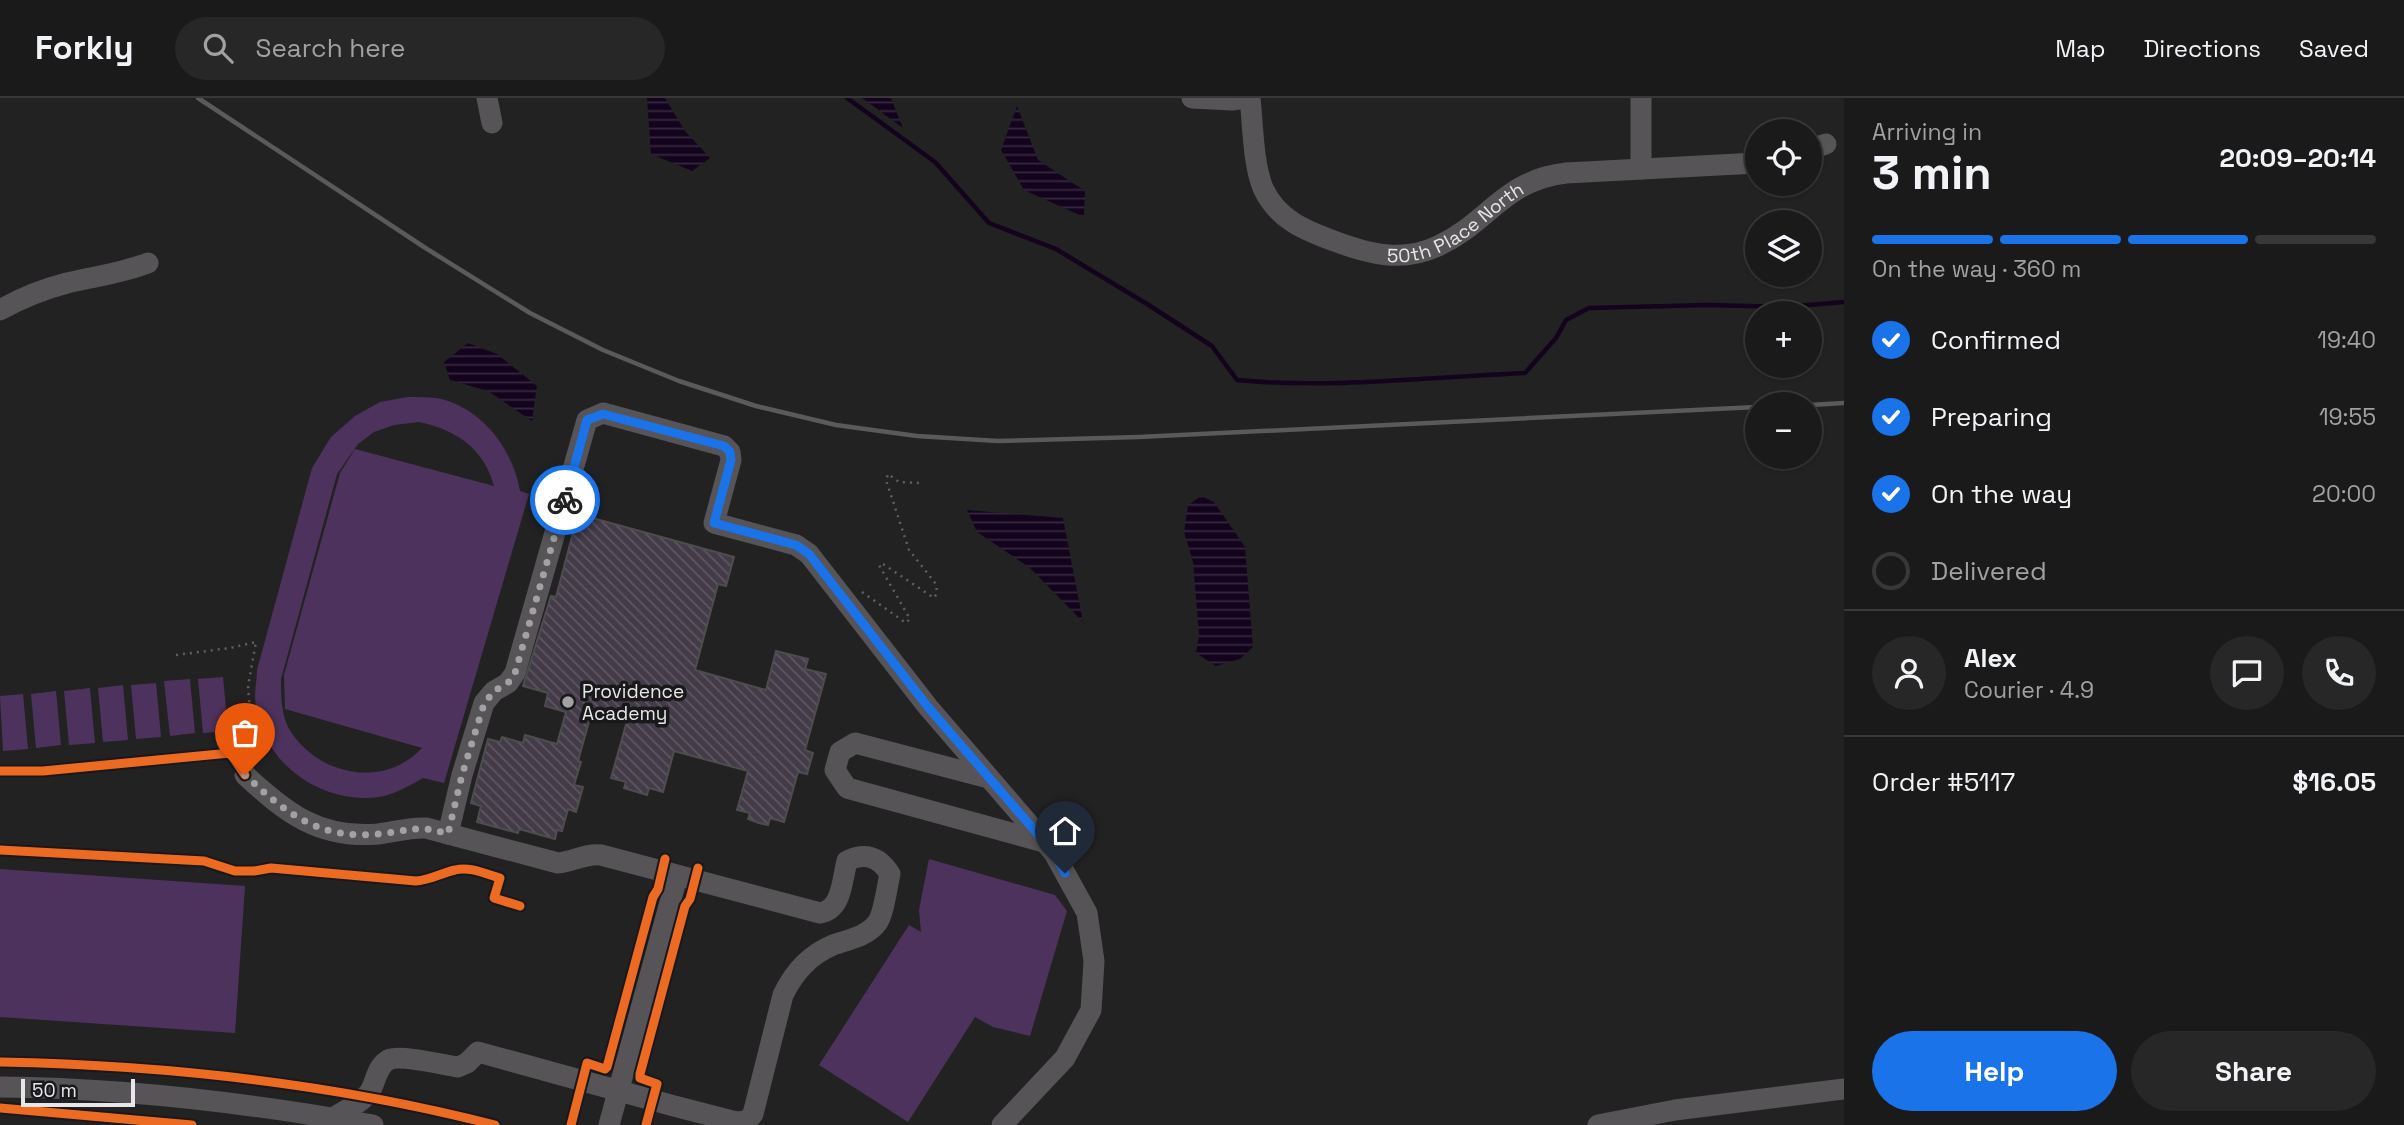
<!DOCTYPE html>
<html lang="en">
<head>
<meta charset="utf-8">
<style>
	body { margin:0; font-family:"Space Grotesk",sans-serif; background:#272727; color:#f1f3f6; height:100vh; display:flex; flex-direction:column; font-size:26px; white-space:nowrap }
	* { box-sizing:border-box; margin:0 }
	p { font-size:23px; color:#9fa1a2 }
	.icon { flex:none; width:38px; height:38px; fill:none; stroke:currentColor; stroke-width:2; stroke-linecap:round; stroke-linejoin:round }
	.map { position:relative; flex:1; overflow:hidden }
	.drawer { display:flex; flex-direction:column; background:#1a1a1a; width:560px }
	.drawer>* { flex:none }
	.controls { position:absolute; left:1745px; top:21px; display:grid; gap:14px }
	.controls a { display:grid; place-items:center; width:77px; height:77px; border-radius:50%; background:#1a1a1a; box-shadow:0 2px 5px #0004,0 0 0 2px #383839; font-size:35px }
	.scale { position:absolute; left:21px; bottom:18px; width:114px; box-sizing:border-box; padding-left:7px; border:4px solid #e8e7e8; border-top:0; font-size:19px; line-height:24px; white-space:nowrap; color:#e8e7e8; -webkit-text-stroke:5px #19181a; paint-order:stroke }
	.pin { position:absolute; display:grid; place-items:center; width:60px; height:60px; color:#fff; margin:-72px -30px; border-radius:50% 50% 50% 0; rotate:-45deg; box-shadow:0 0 7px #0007 }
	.pin .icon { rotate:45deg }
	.courier { position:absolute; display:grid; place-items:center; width:70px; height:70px; margin:-35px; border:5px solid #1a73e8; border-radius:50%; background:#fff; color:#222; box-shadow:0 2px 9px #0007 }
	.head em { font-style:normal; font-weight:600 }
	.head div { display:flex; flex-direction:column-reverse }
	.head { display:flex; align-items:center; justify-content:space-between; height:119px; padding:0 28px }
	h1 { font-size:46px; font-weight:600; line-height:52px }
	.bar { display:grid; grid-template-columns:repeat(4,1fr); gap:10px 7px; align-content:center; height:84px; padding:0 28px }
	.bar i { height:9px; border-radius:5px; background:#383839 }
	.bar .current { background:#1a73e8 }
	.bar p { grid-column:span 4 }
	.line { display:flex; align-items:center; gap:18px; padding:0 28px; border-top:2px solid #383839 }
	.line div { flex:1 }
	.round { display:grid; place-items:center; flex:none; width:74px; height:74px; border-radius:37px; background:#272727 }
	ol { padding:0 28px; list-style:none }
	li { display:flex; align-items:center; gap:21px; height:77px }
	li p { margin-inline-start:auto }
	li .icon { padding:7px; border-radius:50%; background:#1a73e8; color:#fff; stroke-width:4 }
	li:last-child { color:#9fa1a2 }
	li i { width:38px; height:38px; border:4px solid #383839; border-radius:50% }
	.primary-button { display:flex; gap:14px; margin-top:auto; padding:14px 28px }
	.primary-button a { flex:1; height:80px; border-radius:42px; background:#1a73e8; color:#fff; font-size:28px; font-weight:600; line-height:80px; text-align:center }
	.primary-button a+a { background:#272727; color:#f1f3f6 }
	header { display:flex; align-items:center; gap:42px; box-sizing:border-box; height:98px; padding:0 35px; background:#1a1a1a; border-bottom:2px solid #383839 }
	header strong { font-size:33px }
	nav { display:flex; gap:38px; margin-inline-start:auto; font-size:24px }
	.search { width:490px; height:63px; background:#272727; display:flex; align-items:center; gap:18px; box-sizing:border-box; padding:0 24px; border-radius:38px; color:#9fa1a2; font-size:26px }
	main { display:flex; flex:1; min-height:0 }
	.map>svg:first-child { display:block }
	.pitch { fill:#4d325e; fill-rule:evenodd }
	.water { fill:url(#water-rules) }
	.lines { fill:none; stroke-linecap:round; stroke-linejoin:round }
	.stream { stroke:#14031d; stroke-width:4.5 }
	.building { fill:url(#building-back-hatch); stroke:#4e4d4e; stroke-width:2 }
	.path { stroke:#606060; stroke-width:2.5; stroke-dasharray:2 5; stroke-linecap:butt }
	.minor { stroke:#565456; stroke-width:21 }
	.rail { stroke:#5a5a5a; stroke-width:4.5 }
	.cycleway-casing { stroke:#19181a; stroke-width:13 }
	.cycleway { stroke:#ed6a23; stroke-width:9 }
	.done { stroke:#a3a2a3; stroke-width:7; stroke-dasharray:0 12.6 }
	.route { stroke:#1a73e8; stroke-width:9 }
	.poi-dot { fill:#a3a2a3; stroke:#19181a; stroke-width:2.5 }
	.labels { text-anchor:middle; stroke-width:7; stroke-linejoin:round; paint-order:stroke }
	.street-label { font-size:19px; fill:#e8e7e8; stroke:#19181a }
	.poi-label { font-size:19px; fill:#e8e7e8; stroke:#19181a; text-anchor:start }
</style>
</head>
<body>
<header>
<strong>Forkly</strong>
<div class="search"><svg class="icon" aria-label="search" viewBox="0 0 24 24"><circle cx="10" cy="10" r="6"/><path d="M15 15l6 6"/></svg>Search here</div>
<nav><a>Map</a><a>Directions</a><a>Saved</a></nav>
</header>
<main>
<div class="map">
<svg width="1844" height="1027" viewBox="0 0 1844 1027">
	<defs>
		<pattern id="water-rules" width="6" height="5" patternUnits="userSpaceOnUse" patternTransform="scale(1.75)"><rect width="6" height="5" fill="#14031d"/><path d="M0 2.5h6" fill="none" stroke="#36283e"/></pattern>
		<pattern id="building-back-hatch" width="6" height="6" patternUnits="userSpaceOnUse" patternTransform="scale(1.75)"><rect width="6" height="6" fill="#433b48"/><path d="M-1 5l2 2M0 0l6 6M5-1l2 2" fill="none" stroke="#5e5762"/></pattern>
	</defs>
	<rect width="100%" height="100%" fill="#232223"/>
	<!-- pitch -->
	<g class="pitch">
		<path d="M408,299c9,0 19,0 28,1 45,8 77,51 84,93l9,3 -85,289 -21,-5c-14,8 -28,16 -44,19 -60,8 -121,-37 -124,-100 0,-9 2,-18 2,-27l55,-202 19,-31 24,-21 25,-14zM419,324c37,8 65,26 75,64l-139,-37 -15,24 -56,202 1,34 137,39c-39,42 -107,27 -134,-21 -7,-15 -7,-32 -7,-48l56,-205 21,-30 16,-12 20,-7z"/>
		<path d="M223,579l5,54 -25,2 -5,-54z"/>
		<path d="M190,581l5,54 -25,3 -6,-55z"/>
		<path d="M156,585l5,54 -25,2 -5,-54z"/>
		<path d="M123,587l5,55 -25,2 -5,-54z"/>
		<path d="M90,590l5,55 -26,2 -5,-54z"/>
		<path d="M56,593l5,54 -25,3 -5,-54z"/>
		<path d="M23,596l5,55 -25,2 -3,-55z"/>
		<path d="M929,761l126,36 12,16 -37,125 -37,-9 -18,-10 -67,105 -89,-57 90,-140 12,7 -2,-22z"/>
		<path d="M0,771l245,17 -10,147 -235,-16z"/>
	</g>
	<!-- water -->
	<g class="water">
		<path d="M647,0h18l20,33 25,27 -18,13 -41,-17z"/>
		<path d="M862,0h29l12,30z"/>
		<path d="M1017,8l21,54 47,31 -1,26 -60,-27 -23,-40z"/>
		<path d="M468,245l29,11 40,32 -5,35 -44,-30 -38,-11 -6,-18z"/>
		<path d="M1201,398l13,6 31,45 8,100 -13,12 -24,7 -20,-13 3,-18 -6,-73 -9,-30 4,-27z"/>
		<path d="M967,412l96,8 20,104 -53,-54 -53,-36z"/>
	</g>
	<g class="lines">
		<!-- stream -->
		<path class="stream" d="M847,0l88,64 54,61 67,26 91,55 65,42 25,34c96,9 192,-3 288,-7l31,-35 10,-18 23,-12 118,-3 78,2 59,-5"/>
	</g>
	<!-- building -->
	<path class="building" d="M578,416l156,43 -8,29 -8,-2 -23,86 71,20 10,-39 32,8 -3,10 21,5 -21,76 8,3 -6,21 -9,-2 -14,50 -14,-4 -2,7 -9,-2 -11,-4 2,-6 -13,-3 11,-39 -74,-20 -11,41 -14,-4 -2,7 -23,-7 2,-6 -15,-4 16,-57 -35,-10 -14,50 3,1 -7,23 9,2 -7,25 -8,-3 -6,22 -5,-1 -2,9 -36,-10 -1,4 -41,-11 4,-16 -10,-3 17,-64 12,3 2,-5 21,6 2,-8 32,9 9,-32 -21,-6 3,-13 -25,-7 28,-90 5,1z"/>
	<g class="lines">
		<!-- path -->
		<g class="path">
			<path d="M862,494l44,31 4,-4 -31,-54 4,-1 51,34 3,-5 -1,-9 -27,-34 -23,-70 2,-6 11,8 21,1"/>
			<path d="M176,557l54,-7 26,-6 -8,44 2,27 7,28 -17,16"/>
		</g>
		<!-- minor -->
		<g class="minor">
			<path d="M487,0l5,25"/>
			<path d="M1192,0l40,2 14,-2"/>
			<path id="s1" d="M1250,0c3,27 3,66 13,90 14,31 41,42 71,53 35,13 68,22 104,5 50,-23 66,-66 128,-73l191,-10"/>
			<path d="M1641,0v71"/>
			<path d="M1810,51l16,-5"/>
			<path d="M0,212c21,-12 44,-21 67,-27 30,-7 52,-9 81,-20"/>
			<path d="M245,677c41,38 74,64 133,59 17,-2 32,-7 48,-6l132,35c15,-1 28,-10 43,-8l219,58c22,-3 22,-33 27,-52 19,-9 32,-4 43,13 -3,12 -6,40 -13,49 -9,13 -30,17 -44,22 -24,10 -39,27 -50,50l-30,119 -6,7 -11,1 -62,-16 -196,-54 -11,11 -9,4c-15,-2 -58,-13 -70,-7 -12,7 -12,23 -19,33 -9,11 -25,18 -36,25"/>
			<path d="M989,680l-134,-35 -15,9 -5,18 12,18 197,54"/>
			<path d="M448,736l14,-59 22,-72 10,-12 14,-8 7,-10 72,-253 16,-7 121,33 6,6 1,8 -17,63 82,22 13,9 119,153 126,146 33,60 7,48 -3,49 -26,48 -63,67"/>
			<path d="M0,989c125,1 250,16 373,38"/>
			<path d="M609,1027l68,-248"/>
			<path d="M1598,1027l77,-15 169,-21"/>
		</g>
		<!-- rail -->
		<g class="rail">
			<path d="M198,0l229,151 103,64 73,37 76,31 77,25 80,19 81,11 81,5 141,-4 618,-30"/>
			<path d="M1810,307l34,-2"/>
		</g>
		<!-- cycleway casing -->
		<g class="cycleway-casing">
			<g id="cycleway">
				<path d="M0,673h43l187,-18 15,22"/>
				<path d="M0,752l204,11 31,10h19l17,-3 145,13c15,-1 25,-8 39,-11 15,-4 31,4 45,8l-6,20 26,8"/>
				<path d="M0,964c165,3 335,22 495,63"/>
				<path d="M0,1010l192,17"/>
				<path d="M571,1027l16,-62 18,6 2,-2 46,-170 5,-8 7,-30"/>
				<path d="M646,1027l11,-41 -17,-6v-4l45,-168 5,-7 8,-31"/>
			</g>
		</g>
		<!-- cycleway -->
		<use href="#cycleway" class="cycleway"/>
	</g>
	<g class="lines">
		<!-- done -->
		<path class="done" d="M245,677c41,38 74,65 134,59 29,-3 38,-10 69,0l14,-59 22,-71 10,-13 14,-8 7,-10 50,-173"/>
		<!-- route -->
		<path class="route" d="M565,402l22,-80 16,-6 121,32 6,6 1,8 -17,63 82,22 13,9 119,153 126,146 11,20"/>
	</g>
	<!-- markers -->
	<circle class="poi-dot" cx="568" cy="604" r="7"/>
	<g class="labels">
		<!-- street labels -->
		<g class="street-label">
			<text dy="7" stroke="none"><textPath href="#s1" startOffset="315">50th Place North</textPath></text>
		</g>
		<!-- poi labels -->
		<g class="poi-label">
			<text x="582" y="600">Providence<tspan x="582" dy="22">Academy</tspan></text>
		</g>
	</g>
</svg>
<div class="controls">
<a><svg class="icon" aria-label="locate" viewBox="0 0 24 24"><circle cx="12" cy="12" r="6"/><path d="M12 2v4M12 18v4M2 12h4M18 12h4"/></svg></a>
<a><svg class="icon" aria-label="layers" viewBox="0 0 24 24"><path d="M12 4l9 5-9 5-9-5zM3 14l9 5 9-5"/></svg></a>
<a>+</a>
<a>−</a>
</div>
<div class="scale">50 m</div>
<div class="pin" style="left:245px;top:677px;background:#ea580c"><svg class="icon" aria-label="bag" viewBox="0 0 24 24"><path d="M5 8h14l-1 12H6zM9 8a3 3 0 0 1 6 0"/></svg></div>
<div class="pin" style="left:1065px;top:775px;background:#1f2937"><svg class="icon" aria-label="home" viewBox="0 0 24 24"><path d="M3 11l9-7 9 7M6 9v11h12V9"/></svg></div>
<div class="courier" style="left:565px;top:402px"><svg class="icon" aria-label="bike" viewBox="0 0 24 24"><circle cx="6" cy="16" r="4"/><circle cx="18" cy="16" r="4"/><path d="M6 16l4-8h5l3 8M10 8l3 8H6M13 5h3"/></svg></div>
</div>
<section class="drawer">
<div class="head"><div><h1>3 min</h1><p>Arriving in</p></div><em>20:09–20:14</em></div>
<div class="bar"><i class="current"></i><i class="current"></i><i class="current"></i><i></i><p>On the way · 360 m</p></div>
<ol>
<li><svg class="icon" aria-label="check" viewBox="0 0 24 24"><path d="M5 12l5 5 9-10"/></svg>Confirmed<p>19:40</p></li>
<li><svg class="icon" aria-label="check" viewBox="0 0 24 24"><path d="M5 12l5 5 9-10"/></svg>Preparing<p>19:55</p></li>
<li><svg class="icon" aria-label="check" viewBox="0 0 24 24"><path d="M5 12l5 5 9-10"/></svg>On the way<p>20:00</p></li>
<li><i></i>Delivered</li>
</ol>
<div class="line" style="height:126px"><a class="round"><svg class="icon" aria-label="person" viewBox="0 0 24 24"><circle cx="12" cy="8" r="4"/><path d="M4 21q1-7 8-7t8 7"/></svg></a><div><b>Alex</b><p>Courier · 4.9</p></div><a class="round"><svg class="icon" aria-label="chat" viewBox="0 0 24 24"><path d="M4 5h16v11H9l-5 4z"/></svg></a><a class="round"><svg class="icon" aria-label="phone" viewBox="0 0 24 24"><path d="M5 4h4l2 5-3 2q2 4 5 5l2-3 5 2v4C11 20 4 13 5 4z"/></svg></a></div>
<div class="line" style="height:91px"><div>Order #5117</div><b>$16.05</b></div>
<div class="primary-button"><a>Help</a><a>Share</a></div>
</section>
</main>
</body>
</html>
